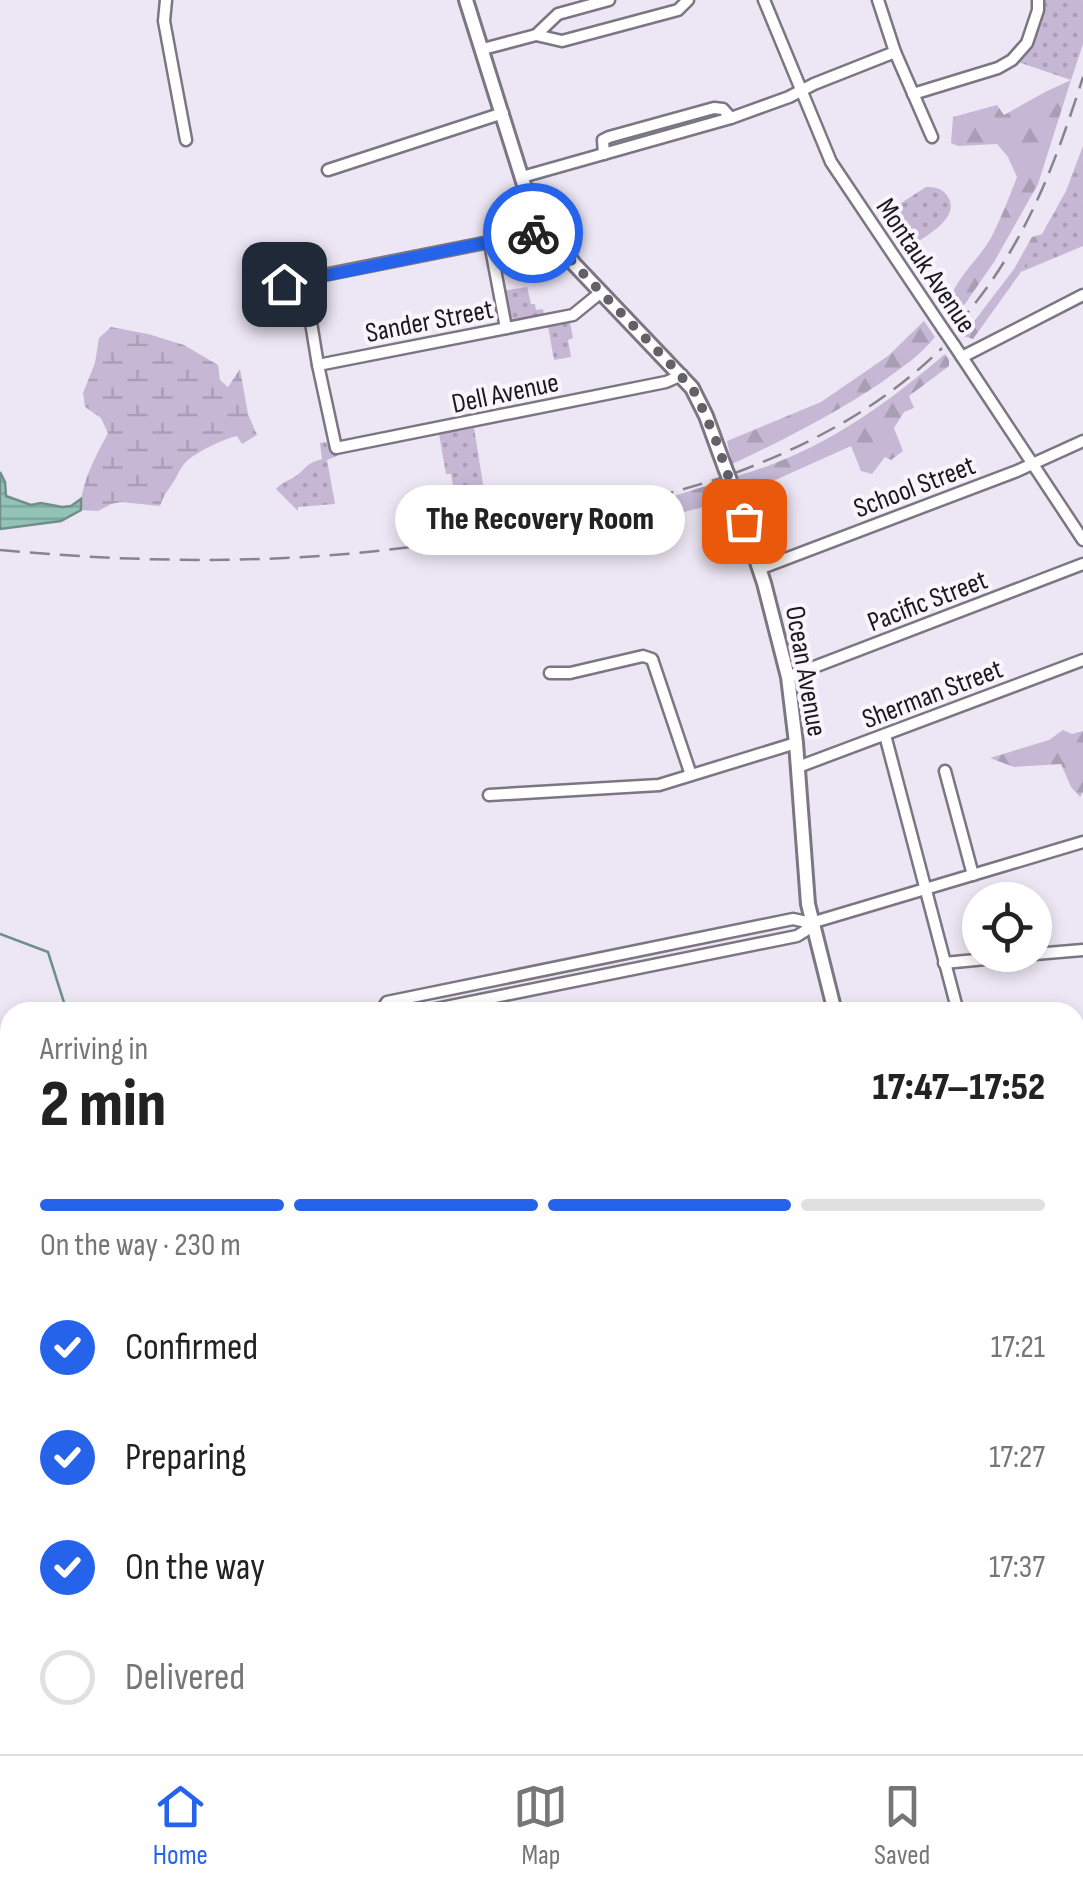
<!DOCTYPE html>
<html lang="en">
<head>
<meta charset="utf-8">
<style>
	body { margin:0; font-family:"Sofia Sans Condensed",sans-serif; background:#f6f6f6; color:#222; height:100vh; display:flex; flex-direction:column; font-size:38px; white-space:nowrap }
	* { box-sizing:border-box; margin:0 }
	p { font-size:32px; color:#767676 }
	.icon { flex:none; width:55px; height:55px; fill:none; stroke:currentColor; stroke-width:2; stroke-linecap:round; stroke-linejoin:round }
	.map { position:relative; flex:1; overflow:hidden }
	.side { position:absolute; left:0px; top:1002px; width:1085px; height:752px; display:flex; flex-direction:column; background:#fff; border-radius:30px 30px 0 0; box-shadow:0 5px 15px #0003 }
	.side>* { flex:none }
	.buttons { position:absolute; left:962px; top:882px; display:grid; gap:20px }
	.buttons a { display:grid; place-items:center; width:90px; height:90px; border-radius:50%; background:#fff; box-shadow:0 5px 15px #0003; font-size:50px }
	.pin { position:absolute; display:grid; place-items:center; width:85px; height:85px; color:#fff; margin:-42px; border-radius:20px; box-shadow:0 5px 15px #0006 }
	.courier { position:absolute; display:grid; place-items:center; width:100px; height:100px; margin:-50px; border:8px solid #2563eb; border-radius:50%; background:#fff; color:#222; box-shadow:0 2px 12px #0007 }
	.bubble { position:absolute; height:70px; border-radius:35px; background:#fff; box-shadow:0 5px 15px #0003; font-size:32px; font-weight:800; line-height:70px; text-align:center }
	.summary em { font-style:normal; font-weight:800 }
	.summary div { display:flex; flex-direction:column-reverse }
	.summary { display:flex; align-items:center; justify-content:space-between; height:170px; padding:0 40px }
	h1 { font-size:65px; font-weight:800; line-height:75px }
	.bar { display:grid; grid-template-columns:repeat(4,1fr); gap:15px 10px; align-content:center; height:120px; padding:0 40px }
	.bar i { height:12px; border-radius:8px; background:#e0e0e0 }
	.bar .on { background:#2563eb }
	.bar p { grid-column:span 4 }
	ol { padding:0 40px; list-style:none }
	li { display:flex; align-items:center; gap:30px; height:110px }
	li p { margin-inline-start:auto }
	li .icon { padding:10px; border-radius:50%; background:#2563eb; color:#fff; stroke-width:4 }
	li:last-child { color:#767676 }
	li i { width:55px; height:55px; border:5px solid #e0e0e0; border-radius:50% }
	.menu { display:flex; justify-content:space-around; align-items:center; height:140px; border-top:2px solid #e0e0e0; background:#fff; font-size:28px; color:#767676 }
	.menu a { display:grid; justify-items:center; gap:5px }
	.menu .on { color:#2563eb }
	.map>svg:first-child { display:block }
	.grass { fill:url(#grass-dots) }
	.forest { fill:url(#forest-firs) }
	.wetland { fill:url(#wetland-marsh) }
	.water { fill:url(#water-rules); stroke:#6f8f88; stroke-width:2.5 }
	.lines { fill:none; stroke-linecap:round; stroke-linejoin:round }
	.stream { stroke:#6f8f88; stroke-width:2.5 }
	.minor-casing { stroke:#7c7682; stroke-width:15 }
	.major-casing { stroke:#7c7682; stroke-width:18 }
	.minor { stroke:#fff; stroke-width:10 }
	.major { stroke:#fff; stroke-width:12 }
	.rail { stroke:#88838d; stroke-width:2.5; stroke-dasharray:20 10; stroke-linecap:butt }
	.minor-bridge-casing { stroke:#7c7682; stroke-width:15; stroke-linecap:butt }
	.major-bridge-casing { stroke:#7c7682; stroke-width:18; stroke-linecap:butt }
	.minor-bridge { stroke:#fff; stroke-width:10 }
	.major-bridge { stroke:#fff; stroke-width:12 }
	.done { stroke:#646068; stroke-width:10; stroke-dasharray:0 18 }
	.route { stroke:#2563eb; stroke-width:12 }
	.labels { text-anchor:middle; stroke-width:8; stroke-linejoin:round; paint-order:stroke }
	.street-label { font-size:28px; fill:#1a181d; stroke:#f9f5fd }
</style>
</head>
<body>
<div class="map">
<svg width="1083" height="1754" viewBox="0 0 1083 1754">
	<defs>
		<pattern id="grass-dots" width="8" height="8" patternUnits="userSpaceOnUse" patternTransform="scale(2.5)"><rect width="8" height="8" fill="#c6b8d5"/><path d="M2 2h.1M6 6h.1" fill="none" stroke="#aa9db6" stroke-width="1.8" stroke-linecap="round"/></pattern>
		<pattern id="forest-firs" width="22" height="20" patternUnits="userSpaceOnUse" patternTransform="scale(2.5)"><rect width="22" height="20" fill="#c6b8d5"/><path d="M5 1l3.5 6h-7zM16 11l3.5 6h-7z" fill="#aa9db6"/></pattern>
		<pattern id="wetland-marsh" width="20" height="14" patternUnits="userSpaceOnUse" patternTransform="scale(2.5)"><rect width="20" height="14" fill="#c6b8d5"/><path d="M1 5h8M5 5V1M11 12h8M15 12V8" fill="none" stroke="#aa9db6"/></pattern>
		<pattern id="water-rules" width="6" height="5" patternUnits="userSpaceOnUse" patternTransform="scale(2.5)"><rect width="6" height="5" fill="#93c2b6"/><path d="M0 2.5h6" fill="none" stroke="#7ea69c"/></pattern>
	</defs>
	<rect width="100%" height="100%" fill="#ede6f4"/>
	<!-- grass -->
	<g class="grass">
		<path d="M1042,0h41v44l-12,36 -53,-18 10,-12z"/>
		<path d="M1083,146v100l-62,26 45,-81z"/>
		<path d="M926,187c9,0 17,1 22,10 14,23 -29,43 -44,53l-23,-34z"/>
		<path d="M527,287l4,17h4l1,6 7,-1 1,5 -32,5 -3,-2 -7,-26z"/>
		<path d="M570,322l3,16 -5,2 3,17 -17,3 -6,-34z"/>
		<path d="M474,428l11,68 -21,3 -10,-8 -3,-17h-5l-7,-40z"/>
		<path d="M326,442l4,8 9,5 -12,5 8,44 -37,3v4l-22,-22c6,-7 12,-8 20,-13 12,-9 9,-12 26,-17l-2,-16z"/>
		<path d="M1075,1137l8,22v126l-8,3z"/>
	</g>
	<!-- forest -->
	<g class="forest">
		<path d="M1071,80l-33,104 -44,78 -29,42 -16,10c-4,-27 30,-54 42,-76 10,-20 18,-40 26,-61l-9,-20 -11,-13 -39,2 -7,-3 2,-26 44,-12 7,10 41,-23z"/>
		<path d="M1043,234l-22,38 -48,67 -10,-3 51,-67 18,-32z"/>
		<path d="M924,321l11,16c-15,19 -34,31 -53,45 -48,32 -98,58 -150,82l-5,-23 94,-39 67,-46z"/>
		<path d="M945,354l4,6v6l-40,30 5,12 -10,4 -10,16 9,23 -12,9 -6,-3 -13,17 -11,-3 -10,-25 -107,48 -7,-18c81,-23 145,-68 208,-122z"/>
		<path d="M722,481l4,12 -7,10 -138,36 -23,-5 1,-2c8,-2 14,-7 22,-9 47,-13 94,-27 141,-42z"/>
		<path d="M1063,730l9,4 11,-3v61l-3,5 -9,-10 -10,-23 -47,3 -24,-9 59,-18z"/>
		<path d="M1083,1446v132l-8,4v-133z"/>
		<path d="M751,1745h135l8,5 22,-5h61l-31,9h-196z"/>
	</g>
	<!-- wetland -->
	<path class="wetland" d="M111,327l37,7 36,11 34,20 2,15 8,7 12,-18 8,45 9,21 -15,9 -5,-8c-14,3 -43,17 -52,27 -6,6 -8,15 -13,21 -5,8 -9,12 -12,22l-39,-4 -10,2 -13,7 -17,-1c-1,-26 15,-54 27,-77l-7,-15 -16,-11 -2,-14 12,-30 4,-25z"/>
	<!-- water -->
	<path class="water" d="M0,472l5,10 1,14 25,9 10,-2 21,4 9,-1 10,-7v11l-20,11 -61,8z"/>
	<g class="lines">
		<!-- stream -->
		<g class="stream">
			<path d="M0,934l48,18 19,60"/>
			<path d="M427,1754v-9"/>
		</g>
		<!-- minor casing -->
		<g class="minor-casing">
			<g id="minor">
				<path d="M166,0l-2,21 22,119"/>
				<path d="M764,0l67,162 112,167"/>
				<path d="M878,0l17,52 37,85"/>
				<path d="M536,35l26,6 116,-31 10,-10"/>
				<path d="M483,49l53,-14 22,-21 51,-14"/>
				<path d="M913,94l85,-26 14,-8 15,-17 11,-33v-10"/>
				<path d="M604,154l-1,-14 6,-3 105,-29 9,1 8,9"/>
				<path d="M328,170l175,-57"/>
				<path d="M522,177l209,-59 58,-21 25,-13 81,-32"/>
				<path d="M490,243l16,85"/>
				<path d="M304,280l14,85 18,83 330,-66 16,-7"/>
				<path d="M264,287l285,-57"/>
				<path d="M954,345l129,195"/>
				<path d="M962,357l121,-62"/>
				<path d="M318,365l255,-50 27,-22"/>
				<path d="M759,569l258,-98 66,-30"/>
				<path d="M550,673h20l73,-17 9,3 39,116"/>
				<path d="M788,677l295,-113"/>
				<path d="M885,735l73,277"/>
				<path d="M798,767l285,-107"/>
				<path d="M945,771l28,104"/>
				<path d="M489,795l170,-10 137,-42"/>
				<path d="M1035,954l48,-4"/>
				<path d="M944,963l85,-8"/>
				<path d="M384,1012l-1,-4 4,-6 406,-83 18,4"/>
				<path d="M421,1012l376,-76 8,-5 6,-8 272,-81"/>
				<path d="M1075,1041h8"/>
			</g>
		</g>
		<!-- major casing -->
		<g class="major-casing">
			<g id="major">
				<path d="M466,0l59,188 13,25 36,51 118,124 14,28 19,52"/>
				<path d="M729,478l35,105 24,94 8,66 12,161 27,108"/>
				<path d="M1075,1664l8,21"/>
			</g>
		</g>
		<!-- minor -->
		<use href="#minor" class="minor"/>
		<!-- major -->
		<use href="#major" class="major"/>
		<!-- rail -->
		<g class="rail">
			<path d="M956,326c66,-74 97,-155 127,-249"/>
			<path d="M735,473c77,-29 148,-67 207,-125"/>
			<path d="M0,550c141,13 284,15 425,-5 100,-13 200,-38 296,-67"/>
		</g>
		<!-- minor-bridge casing -->
		<g class="minor-bridge-casing">
			<path id="minor-bridge" d="M943,329l11,16"/>
		</g>
		<!-- major-bridge casing -->
		<g class="major-bridge-casing">
			<path id="major-bridge" d="M725,468l4,10"/>
		</g>
		<!-- minor-bridge -->
		<use href="#minor-bridge" class="minor-bridge"/>
		<!-- major-bridge -->
		<use href="#major-bridge" class="major-bridge"/>
	</g>
	<g class="lines">
		<!-- done -->
		<path class="done" d="M533,233l16,-3 25,34 100,104 22,26 18,41 30,86"/>
		<!-- route -->
		<path class="route" d="M284,284l249,-51"/>
	</g>
	<g class="labels">
		<!-- street labels -->
		<g class="street-label">
			<text transform="translate(927 265) rotate(56)" y="10">Montauk Avenue</text>
			<text transform="translate(429 320) rotate(-11)" y="10">Sander Street</text>
			<text transform="translate(505 392) rotate(-12)" y="10">Dell Avenue</text>
			<text transform="translate(914 486) rotate(-21)" y="10">School Street</text>
			<text transform="translate(927 600) rotate(-21)" y="10">Pacific Street</text>
			<text transform="translate(807 671) rotate(80)" y="10">Ocean Avenue</text>
			<text transform="translate(932 693) rotate(-21)" y="10">Sherman Street</text>
		</g>
	</g>
</svg>
<div class="buttons">
<a><svg class="icon" aria-label="locate" viewBox="0 0 24 24"><circle cx="12" cy="12" r="6"/><path d="M12 2v4M12 18v4M2 12h4M18 12h4"/></svg></a>
</div>
<div class="pin" style="left:744px;top:521px;background:#ea580c"><svg class="icon" aria-label="bag" viewBox="0 0 24 24"><path d="M5 8h14l-1 12H6zM9 8a3 3 0 0 1 6 0"/></svg></div>
<div class="pin" style="left:284px;top:284px;background:#1f2937"><svg class="icon" aria-label="home" viewBox="0 0 24 24"><path d="M3 11l9-7 9 7M6 9v11h12V9"/></svg></div>
<div class="courier" style="left:533px;top:233px"><svg class="icon" aria-label="bike" viewBox="0 0 24 24"><circle cx="6" cy="16" r="4"/><circle cx="18" cy="16" r="4"/><path d="M6 16l4-8h5l3 8M10 8l3 8H6M13 5h3"/></svg></div>
<div class="bubble" style="left:395px;top:485px;width:290px">The Recovery Room</div>
<section class="side">
<div class="summary"><div><h1>2 min</h1><p>Arriving in</p></div><em>17:47–17:52</em></div>
<div class="bar"><i class="on"></i><i class="on"></i><i class="on"></i><i></i><p>On the way · 230 m</p></div>
<ol>
<li><svg class="icon" aria-label="check" viewBox="0 0 24 24"><path d="M5 12l5 5 9-10"/></svg>Confirmed<p>17:21</p></li>
<li><svg class="icon" aria-label="check" viewBox="0 0 24 24"><path d="M5 12l5 5 9-10"/></svg>Preparing<p>17:27</p></li>
<li><svg class="icon" aria-label="check" viewBox="0 0 24 24"><path d="M5 12l5 5 9-10"/></svg>On the way<p>17:37</p></li>
<li><i></i>Delivered</li>
</ol>
</section>
</div>
<nav class="menu">
<a class="on"><svg class="icon" aria-label="home" viewBox="0 0 24 24"><path d="M3 11l9-7 9 7M6 9v11h12V9"/></svg>Home</a>
<a><svg class="icon" aria-label="map" viewBox="0 0 24 24"><path d="M3 6l6-2 6 2 6-2v14l-6 2-6-2-6 2zM9 4v14M15 6v14"/></svg>Map</a>
<a><svg class="icon" aria-label="saved" viewBox="0 0 24 24"><path d="M7 4h10v16l-5-4-5 4z"/></svg>Saved</a>
</nav>
</body>
</html>
